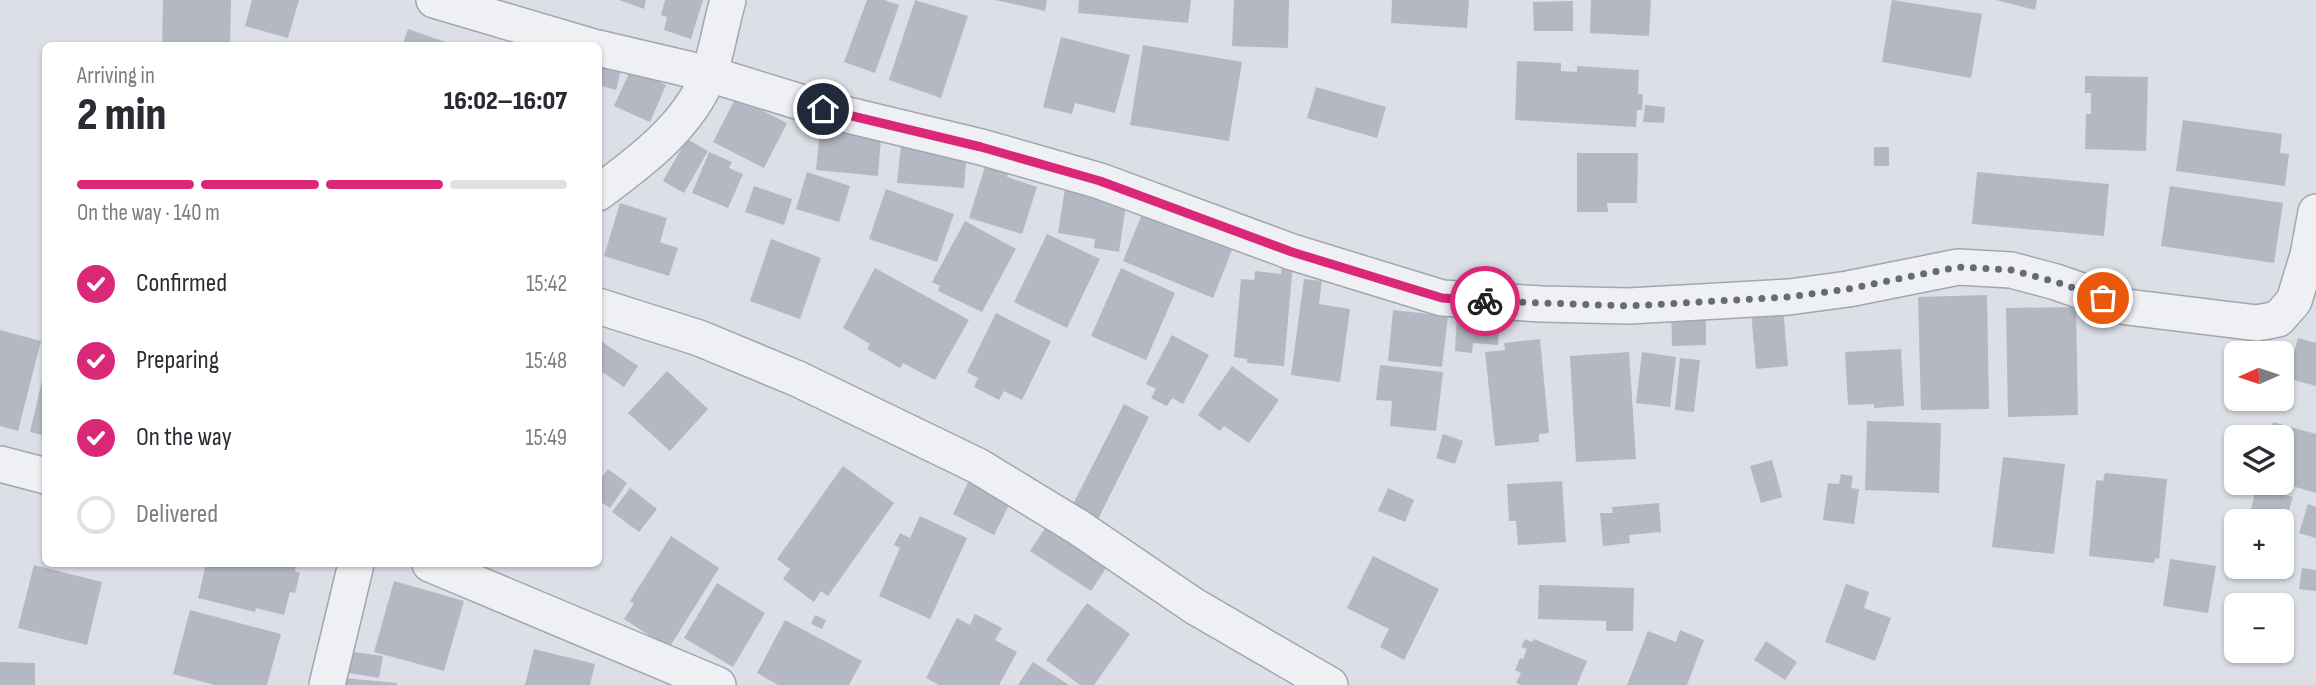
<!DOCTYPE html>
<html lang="en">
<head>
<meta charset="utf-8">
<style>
	body { margin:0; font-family:"Sofia Sans Condensed",sans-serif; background:#f2f2f3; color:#2b2b33; height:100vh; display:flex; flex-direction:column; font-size:26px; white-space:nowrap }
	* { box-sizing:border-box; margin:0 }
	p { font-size:23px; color:#7c7c81 }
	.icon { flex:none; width:38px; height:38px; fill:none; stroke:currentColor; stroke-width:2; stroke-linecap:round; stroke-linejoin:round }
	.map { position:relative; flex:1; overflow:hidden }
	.sheet { position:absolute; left:42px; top:42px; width:560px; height:525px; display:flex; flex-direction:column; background:#fff; border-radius:10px; box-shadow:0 2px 5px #0004 }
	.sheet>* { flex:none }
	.needle { width:46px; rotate:267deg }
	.tools { position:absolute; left:2224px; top:341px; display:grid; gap:14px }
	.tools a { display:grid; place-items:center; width:70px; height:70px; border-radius:10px; background:#fff; box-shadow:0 2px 5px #0004; font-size:35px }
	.pin { position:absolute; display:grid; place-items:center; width:60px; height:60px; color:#fff; margin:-30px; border:4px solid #fff; border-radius:50%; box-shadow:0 2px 7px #0007 }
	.courier { position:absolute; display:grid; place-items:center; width:70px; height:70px; margin:-35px; border:5px solid #db2777; border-radius:50%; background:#fff; color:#222; box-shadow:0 2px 9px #0007 }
	.head em { font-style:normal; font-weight:800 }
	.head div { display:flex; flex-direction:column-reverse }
	.head { display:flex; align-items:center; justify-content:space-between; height:119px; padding:0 35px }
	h1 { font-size:46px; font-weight:800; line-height:52px }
	.bar { display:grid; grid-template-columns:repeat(4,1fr); gap:10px 7px; align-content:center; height:84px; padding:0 35px }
	.bar i { height:9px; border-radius:5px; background:#e1e1e2 }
	.bar .on { background:#db2777 }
	.bar p { grid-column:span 4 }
	ol { padding:0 35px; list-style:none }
	li { display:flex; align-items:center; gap:21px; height:77px }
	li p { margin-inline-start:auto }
	li .icon { padding:7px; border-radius:50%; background:#db2777; color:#fff; stroke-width:4 }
	li:last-child { color:#7c7c81 }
	li i { width:38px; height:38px; border:4px solid #e1e1e2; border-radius:50% }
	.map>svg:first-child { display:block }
	.building { fill:#b4b8c2 }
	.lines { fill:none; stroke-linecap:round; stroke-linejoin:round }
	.minor-casing { stroke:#a2a6af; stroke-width:38 }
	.minor { stroke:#eff0f4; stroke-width:35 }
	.done { stroke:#666b76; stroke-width:7; stroke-dasharray:0 12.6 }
	.route { stroke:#db2777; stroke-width:9 }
</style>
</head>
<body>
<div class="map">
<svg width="2316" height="685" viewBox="0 0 2316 685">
	<rect width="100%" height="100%" fill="#dcdfe5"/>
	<!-- building -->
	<g class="building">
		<path d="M163,0h68l-1,46h-68z"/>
		<path d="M252,0h47l-11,38 -43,-12z"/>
		<path d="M619,0h27l-2,9z"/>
		<path d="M665,0h38l-12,39 -27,-9 3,-13 -6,-2z"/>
		<path d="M867,0h17l15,5 -24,68 -31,-11z"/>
		<path d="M915,0l53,16 -27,82 -52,-18z"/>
		<path d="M995,0h52l-2,11z"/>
		<path d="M1079,0h112l-3,23 -110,-10z"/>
		<path d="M1234,0h55l-1,48 -56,-2z"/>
		<path d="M1392,0h77l-2,28 -76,-5z"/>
		<path d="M1591,0h60l-2,36 -59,-3z"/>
		<path d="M1892,0l90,14 -11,64 -89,-16z"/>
		<path d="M1996,0h41l-2,10z"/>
		<path d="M1573,1v30h-39l-1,-29z"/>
		<path d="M408,29l46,16v1h-52z"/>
		<path d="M1061,37l69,18 -15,58 -40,-10 -3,11 -29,-7z"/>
		<path d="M1143,45l99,17 -13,79 -99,-16z"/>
		<path d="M598,59l24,7 -6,24 -18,-5z"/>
		<path d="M1517,61l44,2v8l16,1v-6l62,4 -1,24h5l-1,16h-5l-1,17 -121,-7z"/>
		<path d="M631,69l35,16 -16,37 -36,-16z"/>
		<path d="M2085,76l63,1 -2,74 -61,-2 1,-35h5v-21h-6z"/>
		<path d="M1316,87l70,20 -9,31 -70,-20z"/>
		<path d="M736,97l51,26 -23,45 -51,-26z"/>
		<path d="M1645,105l20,2 -1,16 -21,-1z"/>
		<path d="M821,120l61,6 -4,50 -62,-6z"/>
		<path d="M2183,120l99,14 -2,19 9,1 -4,32 -109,-15z"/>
		<path d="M687,139l21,12 -24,42 -21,-12z"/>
		<path d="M901,145l66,6 -3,37 -67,-5z"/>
		<rect x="1874" y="147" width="15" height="19"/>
		<path d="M709,152l23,10 -3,6 14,6 -15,34 -36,-15z"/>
		<path d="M1577,153h61l-1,50h-30l1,9h-31z"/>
		<path d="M987,160l23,7 -3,10 30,10 -15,47 -53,-16z"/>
		<path d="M807,172l43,14 -11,36 -43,-13z"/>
		<path d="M1977,172l132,12 -5,52 -132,-12z"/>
		<path d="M1066,182l62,10 -9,60 -25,-4 1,-9 -37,-6z"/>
		<path d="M754,186l38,13 -8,26 -39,-13z"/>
		<path d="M2170,186l113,17 -9,60 -113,-17z"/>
		<path d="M886,189l68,25 -17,48 -68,-23z"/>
		<path d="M620,203l47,15 -7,24 18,6 -9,28 -65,-20z"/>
		<path d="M1142,214l90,36 -19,48 -90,-37z"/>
		<path d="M965,221l51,28 -34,63 -44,-21 2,-5 -8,-4z"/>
		<path d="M1047,234l53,25 -33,69 -53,-26z"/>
		<path d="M771,239l50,19 -21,61 -50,-18z"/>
		<path d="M1282,262l11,1 -9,103 -37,-3v-4l-13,-2 7,-78 13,1 1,-9 26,3z"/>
		<path d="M875,268l94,52 -34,60 -32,-17 -3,5 -33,-19 3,-5 -27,-16z"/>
		<path d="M1121,268l54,25 -29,67 -55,-24z"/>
		<path d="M1304,279l18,2 -3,23 31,5 -10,73 -49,-7z"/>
		<path d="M1987,295l2,114 -68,1 -3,-113z"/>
		<path d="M2076,307l2,108 -70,2 -2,-109z"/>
		<path d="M1671,308h35v37l-34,1z"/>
		<path d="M1783,308l5,58 -32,3 -5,-58z"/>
		<path d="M1393,310l55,6 -6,51 -54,-6z"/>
		<path d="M996,313l55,28 -29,59 -18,-9 -5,9 -25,-13 4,-9 -11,-6z"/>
		<path d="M1457,314l43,2 -2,29 -25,-2 -1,10 -17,-2z"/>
		<path d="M0,330l41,11 -23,90 -18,-5z"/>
		<path d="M1172,335l37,20 -26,49 -11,-6 -5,8 -16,-8 5,-9 -10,-5z"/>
		<path d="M2298,338l18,5v43l-29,-8z"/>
		<path d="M598,339l40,27 -14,21 -26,-18z"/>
		<path d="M1540,339l9,94 -10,1v8l-44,4 -10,-94 20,-2 -1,-7z"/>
		<path d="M1901,349l3,57 -30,2v-4l-26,1 -3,-53z"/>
		<path d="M1629,352l7,107 -60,3 -6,-106z"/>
		<path d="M1642,352l34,5 -6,50 -34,-4z"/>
		<path d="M1680,358l20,2 -6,52 -19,-2z"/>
		<path d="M1380,365l63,7 -7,59 -46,-5 2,-25 -16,-1z"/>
		<path d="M1232,366l47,34 -30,43 -25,-17 -4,5 -22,-16z"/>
		<path d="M667,371l41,38 -38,42 -42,-38z"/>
		<path d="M44,372h2v64l-16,-4z"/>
		<path d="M1124,404l25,13 -53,106 -26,-13z"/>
		<path d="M1867,421l74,2 -2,70 -74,-3z"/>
		<path d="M2273,422l43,12v59l-34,-10v-45h-13z"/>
		<path d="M1443,434l20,7 -8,23 -19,-6z"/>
		<path d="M2003,457l62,7 -11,90 -62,-7z"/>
		<path d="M1772,460l10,37 -21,6 -11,-37z"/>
		<path d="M843,466l51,37 -66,93 -7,-5 -7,11 -31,-23 7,-10 -13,-10z"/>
		<path d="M608,469l19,14 -17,25 -12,-8v-17z"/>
		<path d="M973,472l42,21 -21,42 -41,-21z"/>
		<path d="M2105,473l62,6 -8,80 -4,-1 -1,5 -65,-7 7,-76 7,1z"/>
		<path d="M1841,474l12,2 -2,12 8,1 -5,35 -31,-4 5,-37 11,1z"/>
		<path d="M1562,481l4,61 -48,3 -2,-24h-7l-2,-37z"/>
		<path d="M630,488l27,21 -18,23 -27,-20z"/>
		<path d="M1388,488l26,12 -9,22 -27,-11z"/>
		<path d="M2256,488l37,9 -5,16 4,1 -7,27 -3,-1v-18h-34z"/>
		<path d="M1659,503l2,29 -32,3 1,8 -27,3 -3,-33h13l-1,-6z"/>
		<path d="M2308,504l8,3v31l-17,-5z"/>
		<path d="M920,516l47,22 -37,81 -51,-23 21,-48 -6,-3 6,-12 10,5z"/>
		<path d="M1052,518l60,41 -21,32 -61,-40z"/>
		<path d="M671,536l48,32 -50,80 -45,-29 10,-15 -4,-3z"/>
		<path d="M1373,556l66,33 -35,71 -24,-13 9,-18 -42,-21z"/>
		<path d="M2170,559l46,7 -8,47 -45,-7z"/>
		<path d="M206,564h90l-1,7 5,2 -5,20 -5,-1 -6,23 -28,-7 -1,4 -57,-14z"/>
		<path d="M34,565l68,17 -15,63 -69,-17z"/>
		<path d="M2302,568l14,2v21l-17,-2z"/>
		<path d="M394,581l70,20 -20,70 -70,-19z"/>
		<path d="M717,583l48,30 -32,54 -49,-29z"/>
		<path d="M1846,584l23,8 -5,16 27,10 -16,43 -50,-19z"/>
		<path d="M1539,585l95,3 -1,43h-27v-10l-68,-2z"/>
		<path d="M1087,603l43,31 -36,51h-14l-34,-25z"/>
		<path d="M190,610l91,24 -14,51h-52l-42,-11z"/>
		<path d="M975,614l27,14 -7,12 22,12 -18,33h-60l-13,-7 31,-60 13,7z"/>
		<path d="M815,615l11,5 -4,9 -11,-5z"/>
		<path d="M785,620l77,41 -13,24h-71l-21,-12z"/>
		<path d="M1680,630l24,10 -17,45h-60l21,-54 28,11z"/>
		<path d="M1525,639l7,3 2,-3 53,22 -10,24h-56l-5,-2 5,-10 -6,-3 5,-12 3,1 4,-10 -6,-2z"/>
		<path d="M1766,641l31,21 -12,18 -31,-20z"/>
		<path d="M534,649l61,15 -5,21h-65z"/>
		<path d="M346,651l37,5 -4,22 -36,-6z"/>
		<path d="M0,662l35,1v22h-35z"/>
		<path d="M1033,662l36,23h-51z"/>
		<path d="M343,678l54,5v2h-55z"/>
	</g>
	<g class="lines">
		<!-- minor casing -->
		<g class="minor-casing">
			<g id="minor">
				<path d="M434,0l156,46"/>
				<path d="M598,48l111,26 114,35 158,38 119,34 192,71 150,46 100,6 87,2 160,-9 59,-8 110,-22 53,3 45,12 71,25 130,16 21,-4 16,-18 14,-46 8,-43"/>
				<path d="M598,193c42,-31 91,-67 111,-119 8,-23 12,-50 19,-74"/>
				<path d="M598,306l101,32 99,41 180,87 100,61 116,79 136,79"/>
				<path d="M0,464l46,12"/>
				<path d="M430,564l288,121"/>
				<path d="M327,685l29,-121"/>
			</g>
		</g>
		<!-- minor -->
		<use href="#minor" class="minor"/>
	</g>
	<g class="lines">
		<!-- done -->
		<path class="done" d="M1485,301l144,5 159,-9 60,-8 110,-22 53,3 45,12 47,16"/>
		<!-- route -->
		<path class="route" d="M823,109l158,38 119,34 192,71 150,46 43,3"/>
	</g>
</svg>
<div class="tools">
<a><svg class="needle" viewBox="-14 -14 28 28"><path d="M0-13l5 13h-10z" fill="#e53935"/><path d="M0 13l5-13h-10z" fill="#7c7c81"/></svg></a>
<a><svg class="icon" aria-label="layers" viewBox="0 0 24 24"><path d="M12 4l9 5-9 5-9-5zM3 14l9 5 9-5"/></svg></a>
<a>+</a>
<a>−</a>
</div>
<div class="pin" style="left:2103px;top:298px;background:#ea580c"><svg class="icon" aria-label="bag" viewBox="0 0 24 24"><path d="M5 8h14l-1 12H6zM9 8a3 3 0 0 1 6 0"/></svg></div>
<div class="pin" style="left:823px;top:109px;background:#1f2937"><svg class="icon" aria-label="home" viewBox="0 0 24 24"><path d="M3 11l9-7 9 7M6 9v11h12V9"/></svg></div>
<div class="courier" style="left:1485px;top:301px"><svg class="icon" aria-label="bike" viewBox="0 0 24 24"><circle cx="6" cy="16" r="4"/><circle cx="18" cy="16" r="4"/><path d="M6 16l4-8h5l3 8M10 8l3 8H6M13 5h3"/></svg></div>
<section class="sheet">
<div class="head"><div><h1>2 min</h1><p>Arriving in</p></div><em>16:02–16:07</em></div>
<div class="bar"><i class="on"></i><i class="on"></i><i class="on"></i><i></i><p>On the way · 140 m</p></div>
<ol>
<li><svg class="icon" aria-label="check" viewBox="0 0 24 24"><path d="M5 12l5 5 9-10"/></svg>Confirmed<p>15:42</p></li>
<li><svg class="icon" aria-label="check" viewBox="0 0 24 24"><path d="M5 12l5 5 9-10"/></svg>Preparing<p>15:48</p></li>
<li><svg class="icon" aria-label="check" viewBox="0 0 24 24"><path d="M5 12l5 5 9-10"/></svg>On the way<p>15:49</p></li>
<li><i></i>Delivered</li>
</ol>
</section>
</div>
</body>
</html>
